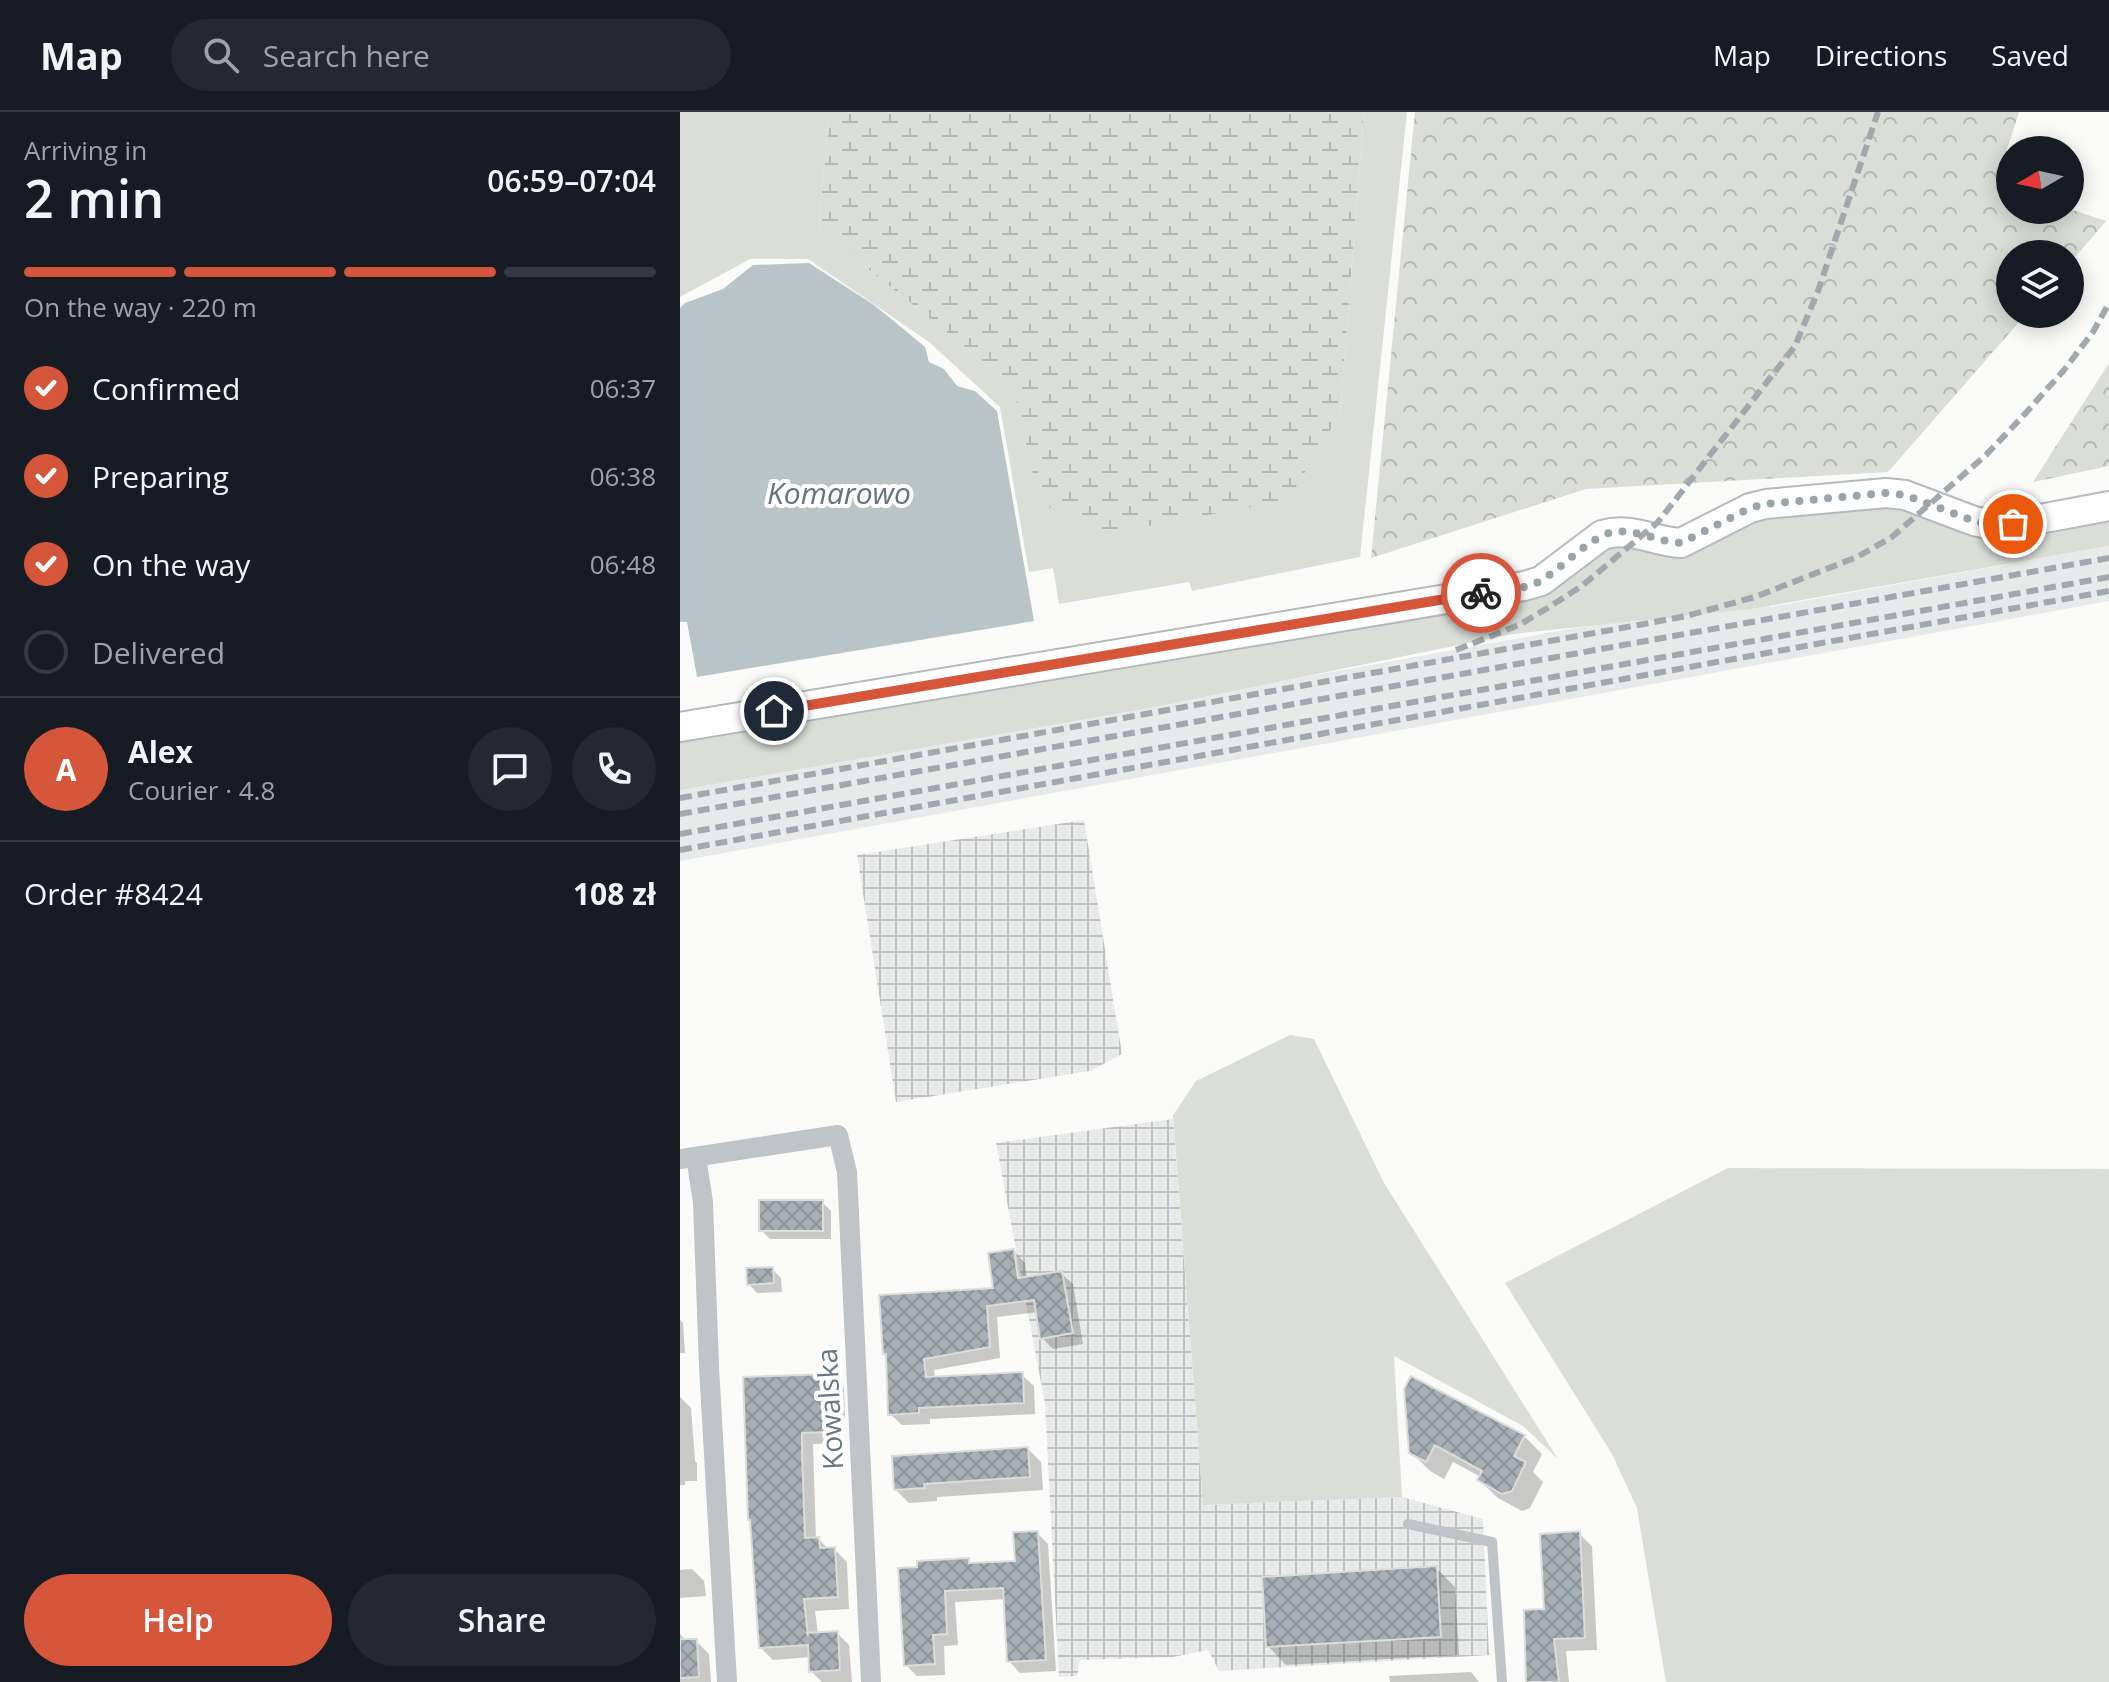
<!DOCTYPE html>
<html lang="en">
<head>
<meta charset="utf-8">
<style>
	body { margin:0; font-family:"Open Sans",sans-serif; background:#242831; color:#f1f3f6; height:100vh; display:flex; flex-direction:column; font-size:30px; white-space:nowrap }
	* { box-sizing:border-box; margin:0 }
	p { font-size:26px; color:#9ea1a6 }
	.icon { flex:none; width:44px; height:44px; fill:none; stroke:currentColor; stroke-width:2; stroke-linecap:round; stroke-linejoin:round }
	.map { position:relative; flex:1; overflow:hidden }
	.sheet { display:flex; flex-direction:column; background:#171b24; width:680px }
	.sheet>* { flex:none }
	.needle { width:52px; rotate:261deg }
	.controls { position:absolute; left:1316px; top:24px; display:grid; gap:16px }
	.controls a { display:grid; place-items:center; width:88px; height:88px; border-radius:50%; background:#171b24; box-shadow:0 4px 20px #0003; font-size:40px }
	.pin { position:absolute; display:grid; place-items:center; width:68px; height:68px; color:#fff; margin:-34px; border:4px solid #fff; border-radius:50%; box-shadow:0 2px 8px #0007 }
	.courier { position:absolute; display:grid; place-items:center; width:80px; height:80px; margin:-40px; border:6px solid #d6563c; border-radius:50%; background:#fff; color:#222; box-shadow:0 2px 10px #0007 }
	.summary em { font-style:normal; font-weight:600 }
	.summary div { display:flex; flex-direction:column-reverse }
	.summary { display:flex; align-items:center; justify-content:space-between; height:136px; padding:0 24px }
	h1 { font-size:52px; font-weight:600; line-height:60px }
	.bar { display:grid; grid-template-columns:repeat(4,1fr); gap:12px 8px; align-content:center; height:96px; padding:0 24px }
	.bar i { height:10px; border-radius:6px; background:#363941 }
	.bar .active { background:#d6563c }
	.bar p { grid-column:span 4 }
	.line { display:flex; align-items:center; gap:20px; padding:0 24px; border-top:2px solid #363941 }
	.line div { flex:1 }
	.round { display:grid; place-items:center; flex:none; width:84px; height:84px; border-radius:42px; background:#242831 }
	ol { padding:0 24px; list-style:none }
	li { display:flex; align-items:center; gap:24px; height:88px }
	li p { margin-inline-start:auto }
	li .icon { padding:8px; border-radius:50%; background:#d6563c; color:#fff; stroke-width:4 }
	li:last-child { color:#9ea1a6 }
	li i { width:44px; height:44px; border:4px solid #363941; border-radius:50% }
	.primary-button { display:flex; gap:16px; margin-top:auto; padding:16px 24px }
	.primary-button a { flex:1; height:92px; border-radius:48px; background:#d6563c; color:#fff; font-size:32px; font-weight:600; line-height:92px; text-align:center }
	.primary-button a+a { background:#242831; color:#f1f3f6 }
	header { display:flex; align-items:center; gap:48px; box-sizing:border-box; height:112px; padding:0 40px; background:#171b24; border-bottom:2px solid #363941 }
	header strong { font-size:38px }
	nav { display:flex; gap:44px; margin-inline-start:auto; font-size:28px }
	.search { width:560px; height:72px; background:#242831; display:flex; align-items:center; gap:20px; box-sizing:border-box; padding:0 28px; border-radius:44px; color:#9ea1a6; font-size:30px }
	main { display:flex; flex:1; min-height:0 }
	.map>svg:first-child { display:block }
	.built { fill:#e8e9e9 }
	.industrial { fill:url(#industrial-grid) }
	.green { fill:#daded7 }
	.forest { fill:url(#forest-crowns) }
	.wetland { fill:url(#wetland-marsh) }
	.water { fill:#b9c4c8 }
	.shadow { fill:#0003 }
	.building { fill:url(#building-cross-hatch); stroke:#dcdcda; stroke-width:2 }
	.lines { fill:none; stroke-linecap:round; stroke-linejoin:round }
	.secondary-casing { stroke:#b4babe; stroke-width:32 }
	.lane { stroke:#bfc4c7; stroke-width:10 }
	.street { stroke:#bfc4c7; stroke-width:20 }
	.secondary { stroke:#fff; stroke-width:28 }
	.rail { stroke:#a1a9ae; stroke-width:6; stroke-dasharray:12 6; stroke-linecap:butt }
	.done { stroke:#9aa5ab; stroke-width:8; stroke-dasharray:0 14.4 }
	.route { stroke:#d6563c; stroke-width:10 }
	.labels { text-anchor:middle; stroke-width:8; stroke-linejoin:round; paint-order:stroke }
	.street-label { font-size:28px; fill:#667781; stroke:#fff }
	.water-label { font-size:30px; font-style:italic; fill:#62757a; stroke:#fff }
</style>
</head>
<body>
<header>
<strong>Map</strong>
<div class="search"><svg class="icon" aria-label="search" viewBox="0 0 24 24"><circle cx="10" cy="10" r="6"/><path d="M15 15l6 6"/></svg>Search here</div>
<nav><a>Map</a><a>Directions</a><a>Saved</a></nav>
</header>
<main>
<section class="sheet">
<div class="summary"><div><h1>2 min</h1><p>Arriving in</p></div><em>06:59–07:04</em></div>
<div class="bar"><i class="active"></i><i class="active"></i><i class="active"></i><i></i><p>On the way · 220 m</p></div>
<ol>
<li><svg class="icon" aria-label="check" viewBox="0 0 24 24"><path d="M5 12l5 5 9-10"/></svg>Confirmed<p>06:37</p></li>
<li><svg class="icon" aria-label="check" viewBox="0 0 24 24"><path d="M5 12l5 5 9-10"/></svg>Preparing<p>06:38</p></li>
<li><svg class="icon" aria-label="check" viewBox="0 0 24 24"><path d="M5 12l5 5 9-10"/></svg>On the way<p>06:48</p></li>
<li><i></i>Delivered</li>
</ol>
<div class="line" style="height:144px"><b class="round" style="background:#d6563c;color:#fff">A</b><div><b>Alex</b><p>Courier · 4.8</p></div><a class="round"><svg class="icon" aria-label="chat" viewBox="0 0 24 24"><path d="M4 5h16v11H9l-5 4z"/></svg></a><a class="round"><svg class="icon" aria-label="phone" viewBox="0 0 24 24"><path d="M5 4h4l2 5-3 2q2 4 5 5l2-3 5 2v4C11 20 4 13 5 4z"/></svg></a></div>
<div class="line" style="height:104px"><div>Order #8424</div><b>108 zł</b></div>
<div class="primary-button"><a>Help</a><a>Share</a></div>
</section>
<div class="map">
<svg width="1429" height="1570" viewBox="0 0 1429 1570">
	<defs>
		<pattern id="industrial-grid" width="8" height="8" patternUnits="userSpaceOnUse" patternTransform="scale(2)"><rect width="8" height="8" fill="#e8e9e9"/><path d="M0 4h8M4 0v8" fill="none" stroke="#c0c2c2"/></pattern>
		<pattern id="forest-crowns" width="20" height="18" patternUnits="userSpaceOnUse" patternTransform="scale(2)"><rect width="20" height="18" fill="#daded7"/><path d="M2 6a3 3 0 1 1 6 0M12 15a3 3 0 1 1 6 0" fill="none" stroke="#b5b9b4"/></pattern>
		<pattern id="wetland-marsh" width="20" height="14" patternUnits="userSpaceOnUse" patternTransform="scale(2)"><rect width="20" height="14" fill="#daded7"/><path d="M1 5h8M5 5V1M11 12h8M15 12V8" fill="none" stroke="#b5b9b4"/></pattern>
		<pattern id="building-cross-hatch" width="8" height="8" patternUnits="userSpaceOnUse" patternTransform="scale(2)"><rect width="8" height="8" fill="#a6afb5"/><path d="M0 0l8 8M0 8l8-8" fill="none" stroke="#8b9399"/></pattern>
	</defs>
	<rect width="100%" height="100%" fill="#fafaf8"/>
	<!-- built -->
	<path class="built" d="M1429,434v55l-1429,260v-75l145,-23 823,-148 112,-29 10,21z"/>
	<!-- industrial -->
	<g class="industrial">
		<path d="M404,708l38,234 -32,17 -194,31 -39,-247z"/>
		<path d="M493,1007l30,386 199,-8 81,22 6,136 -270,16 -11,-21 -35,7 -93,3 -3,16 -18,1 -14,-273 -49,-261z"/>
	</g>
	<!-- green -->
	<g class="green">
		<path d="M0,0h150l-12,117 195,156 27,116 300,-87 24,-302h43l-47,445 -168,34 -3,-9 -130,22 -6,-36 -24,4 -29,-165 -71,-65 -121,-83h-58l-70,38z"/>
		<path d="M1213,392c30,12 61,29 93,34 36,6 87,-10 123,-18v26l-358,63 -238,25 -364,74 -469,82v-49l490,-83 368,-65 67,-47 20,-3 35,11 19,3 15,-3 59,-33 23,-5z"/>
		<path d="M610,923l24,4 70,144 174,276 -35,-33 -129,-70 8,141 -199,8 -30,-390 23,-34z"/>
		<path d="M1048,1056l381,1v513h-443l-29,-174 -25,-54 -107,-171z"/>
	</g>
	<!-- forest -->
	<g class="forest">
		<path d="M735,0h604l-23,72 14,5v21l60,-1 36,12 -36,42v-9h-60v60h16l-138,158 -302,17 -215,69z"/>
		<path d="M1429,251v103l-76,16z"/>
	</g>
	<!-- wetland -->
	<path class="wetland" d="M150,0h534l-24,302 -52,86 -187,35 -62,-34 -26,-116 -195,-156z"/>
	<!-- water -->
	<path class="water" d="M129,151l65,42 27,22 24,20 4,15 15,7 13,17 18,5 22,20 37,210 -337,56 -10,-55h-7v-314l5,-5 38,-14 30,-24z"/>
	<!-- shadow -->
	<g class="shadow">
		<path d="M142,1090l9,9v28h-61l-9,-9z"/>
		<path d="M334,1139l11,12 2,16 34,-6 12,11 10,60 -30,5 -11,-11 -4,-26 -41,5 3,41 -66,12 1,9 87,-4 12,11 1,28 -105,5v5l-28,1 -12,-11 -2,-58 -3,-2 110,-64z"/>
		<path d="M92,1157l9,9 1,14 -25,1 -8,-9z"/>
		<path d="M0,1208l3,3 2,30h-5z"/>
		<path d="M152,1264l12,12 1,31h-4l1,24 -29,1 3,95h3l10,11 5,-1 13,13 2,47 -34,2 3,23 19,-1 12,12 3,37h-30l-11,-11v-14l-38,3 -12,-12 -9,-127z"/>
		<path d="M732,1267l112,57 18,18 -9,18 10,10 -13,26 -8,3 -24,-13 -19,-18 2,-3 -28,-15 -9,17 -14,-8 -19,-19z"/>
		<path d="M0,1285l11,11 4,53 2,2v18h-12v4h-5z"/>
		<path d="M348,1337l13,13 2,28 -106,7v4l-28,2 -13,-13z"/>
		<path d="M357,1421l11,11 8,127 -36,2 -11,-12 -3,-62 -51,3 3,43 -14,1 1,29 -28,1 -11,-11 -5,-95 67,-10 5,5 44,-2z"/>
		<path d="M899,1422l13,12 5,104 -31,1 3,31h-40l17,-71z"/>
		<path d="M756,1456l19,19 4,68 -173,10 -18,-19z"/>
		<path d="M12,1457l12,12 2,15 -26,2v-28z"/>
		<path d="M0,1522l7,7h9l13,13 2,28h-31z"/>
		<path d="M791,1560l8,10h-89l-1,-6z"/>
	</g>
	<!-- building -->
	<g class="building">
		<rect x="79" y="1088" width="64" height="31"/>
		<path d="M334,1137l4,29 44,-7 11,62 -33,6 -6,-39 -47,6 3,41 -66,12 2,18 97,-5 1,31 -105,5v5l-31,2 -2,-61h-3l-4,-59 114,-7 -5,-35z"/>
		<path d="M93,1155l1,16 -27,2 -1,-17z"/>
		<path d="M152,1262l1,33 -3,1 1,24 -29,1v19l3,86 14,-1 1,11 15,-1 3,50 -34,2 4,37 -1,-3 31,-2 2,39 -31,2 -1,-27 -49,3 -9,-128h-2l-5,-143z"/>
		<path d="M731,1264l114,59 -11,21 12,6 -14,29 -10,3 -25,-14 5,-9 -47,-26 -9,17 -17,-9 -5,-64z"/>
		<path d="M348,1335l2,30 -106,7 1,4 -31,2 -2,-34z"/>
		<path d="M358,1419l8,129 -39,2 -4,-74 -58,3 2,43 -14,1 2,29 -31,2 -6,-98 19,-1v-6l52,-3v5l46,-2 -2,-29z"/>
		<path d="M900,1419l5,107 -31,1 5,43h-33l-2,-72 20,-1 -4,-75z"/>
		<path d="M757,1454l4,71 -175,10 -4,-70z"/>
		<path d="M0,1527h17l2,38 -19,1z"/>
	</g>
	<g class="lines">
		<!-- secondary casing -->
		<g class="secondary-casing">
			<path id="secondary" d="M0,615l844,-141 17,-5 61,-46c30,-9 51,7 79,8l69,-35 16,-4 120,-11 19,2 69,26 19,4 20,-1 96,-18"/>
		</g>
		<!-- lane -->
		<path class="lane" d="M728,1412l84,18 10,140"/>
		<!-- street -->
		<g class="street">
			<path d="M16,1045l7,45 6,165 18,315"/>
			<path d="M0,1047l158,-24 9,37 24,510"/>
		</g>
		<!-- secondary -->
		<use href="#secondary" class="secondary"/>
		<!-- rail -->
		<g class="rail">
			<path d="M776,538l63,-25 32,-19 32,-21 75,-63 137,-176 23,-55 60,-179"/>
			<path d="M0,686l964,-174 42,-8 69,-19 102,-40 35,-20 94,-82 38,-40 40,-45 29,-38 16,-29"/>
			<path d="M0,702l1429,-256"/>
			<path d="M0,722l1429,-257"/>
			<path d="M0,738l1429,-259"/>
		</g>
	</g>
	<g class="lines">
		<!-- done -->
		<path class="done" d="M801,481c20,-3 44,-3 61,-13 20,-12 50,-45 72,-48 23,-3 45,10 67,11l69,-35 16,-4 120,-11 19,2 69,26 19,4 20,-1"/>
		<!-- route -->
		<path class="route" d="M94,599l707,-118"/>
	</g>
	<g class="labels">
		<!-- street labels -->
		<g class="street-label">
			<text transform="translate(150 1297) rotate(-93)" y="10">Kowalska</text>
		</g>
		<!-- water labels -->
		<g class="water-label">
			<text x="159" y="392">Komarowo</text>
		</g>
	</g>
</svg>
<div class="controls">
<a><svg class="needle" viewBox="-14 -14 28 28"><path d="M0-13l5 13h-10z" fill="#e53935"/><path d="M0 13l5-13h-10z" fill="#9ea1a6"/></svg></a>
<a><svg class="icon" aria-label="layers" viewBox="0 0 24 24"><path d="M12 4l9 5-9 5-9-5zM3 14l9 5 9-5"/></svg></a>
</div>
<div class="pin" style="left:1333px;top:412px;background:#ea580c"><svg class="icon" aria-label="bag" viewBox="0 0 24 24"><path d="M5 8h14l-1 12H6zM9 8a3 3 0 0 1 6 0"/></svg></div>
<div class="pin" style="left:94px;top:599px;background:#1f2937"><svg class="icon" aria-label="home" viewBox="0 0 24 24"><path d="M3 11l9-7 9 7M6 9v11h12V9"/></svg></div>
<div class="courier" style="left:801px;top:481px"><svg class="icon" aria-label="bike" viewBox="0 0 24 24"><circle cx="6" cy="16" r="4"/><circle cx="18" cy="16" r="4"/><path d="M6 16l4-8h5l3 8M10 8l3 8H6M13 5h3"/></svg></div>
</div>
</main>
</body>
</html>
